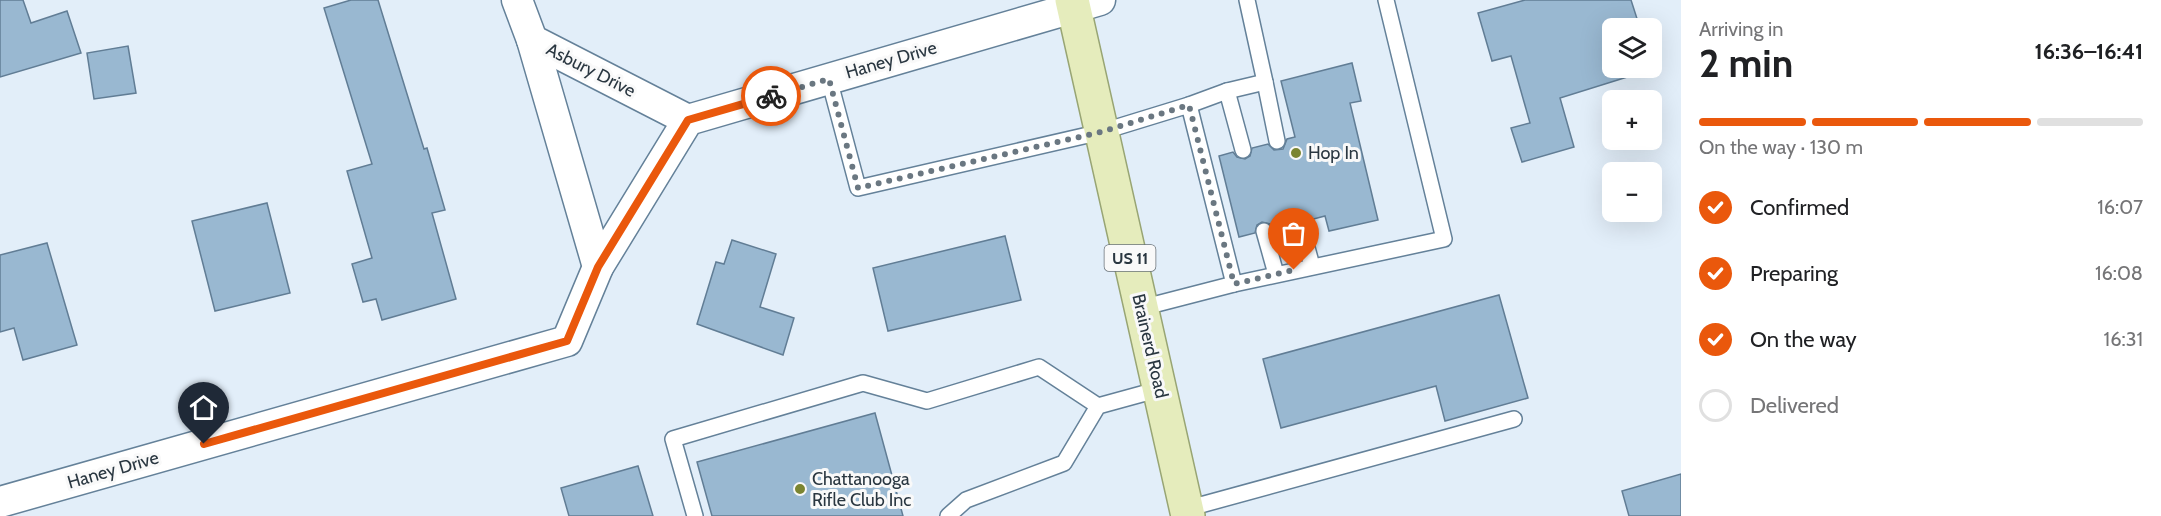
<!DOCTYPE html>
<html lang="en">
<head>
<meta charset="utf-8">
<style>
	body { margin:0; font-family:Cabin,sans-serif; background:#f6f6f6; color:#202124; height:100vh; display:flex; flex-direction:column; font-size:22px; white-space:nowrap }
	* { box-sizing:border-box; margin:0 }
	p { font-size:20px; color:#757577 }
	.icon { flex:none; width:33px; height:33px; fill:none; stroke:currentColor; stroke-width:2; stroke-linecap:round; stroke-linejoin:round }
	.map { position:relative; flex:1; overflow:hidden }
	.details { display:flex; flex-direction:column; background:#fff; width:480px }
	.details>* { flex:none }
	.tools { position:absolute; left:1602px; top:18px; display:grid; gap:12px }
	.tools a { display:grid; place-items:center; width:60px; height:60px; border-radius:9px; background:#fff; box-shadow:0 6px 24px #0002; font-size:30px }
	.pin { position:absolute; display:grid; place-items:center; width:51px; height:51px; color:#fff; margin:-62px -26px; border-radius:50% 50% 50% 0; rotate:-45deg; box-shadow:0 0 6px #0007 }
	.pin .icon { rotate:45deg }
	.courier { position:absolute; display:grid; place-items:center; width:60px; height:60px; margin:-30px; border:4px solid #ea580c; border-radius:50%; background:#fff; color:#222; box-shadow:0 2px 8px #0007 }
	.summary em { font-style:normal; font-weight:700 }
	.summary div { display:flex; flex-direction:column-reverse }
	.summary { display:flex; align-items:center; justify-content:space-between; height:102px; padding:0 18px }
	h1 { font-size:39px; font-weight:700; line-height:45px }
	.bar { display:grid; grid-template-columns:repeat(4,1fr); gap:9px 6px; align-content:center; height:72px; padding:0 18px }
	.bar i { height:8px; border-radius:4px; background:#e0e0e0 }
	.bar .current { background:#ea580c }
	.bar p { grid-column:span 4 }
	ol { padding:0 18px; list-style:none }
	li { display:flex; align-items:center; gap:18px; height:66px }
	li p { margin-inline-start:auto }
	li .icon { padding:6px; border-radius:50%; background:#ea580c; color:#fff; stroke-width:4 }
	li:last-child { color:#757577 }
	li i { width:33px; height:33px; border:3px solid #e0e0e0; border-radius:50% }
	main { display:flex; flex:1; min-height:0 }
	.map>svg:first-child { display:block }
	.building { fill:#99b8d1; stroke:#617d95; stroke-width:1.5 }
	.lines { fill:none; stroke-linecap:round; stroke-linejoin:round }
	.service-casing { stroke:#648199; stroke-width:18 }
	.minor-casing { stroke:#648199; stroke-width:33 }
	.primary-casing { stroke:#98a574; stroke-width:36 }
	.service { stroke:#fff; stroke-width:15 }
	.minor { stroke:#fff; stroke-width:30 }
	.primary { stroke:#e5ecbc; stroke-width:33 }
	.done { stroke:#6a7781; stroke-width:6; stroke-dasharray:0 10.8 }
	.route { stroke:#ea580c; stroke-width:8 }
	.poi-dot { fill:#7b8531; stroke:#f9f9f9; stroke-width:2 }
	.labels { text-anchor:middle; stroke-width:6; stroke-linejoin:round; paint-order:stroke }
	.shield { fill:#f9f9f9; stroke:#687178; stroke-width:1.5 }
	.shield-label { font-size:16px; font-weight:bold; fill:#2a3741 }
	.street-label { font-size:18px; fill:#2a3741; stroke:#f9f9f9 }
	.poi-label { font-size:18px; fill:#2a3741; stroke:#f9f9f9; text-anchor:start }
</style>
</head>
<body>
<main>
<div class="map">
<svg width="1681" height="516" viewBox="0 0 1681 516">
	<rect width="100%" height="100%" fill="#e2eef9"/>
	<!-- building -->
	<g class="building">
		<path d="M0,0h23l8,23 36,-12 14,42 -81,24z"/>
		<path d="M351,0h27l46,149 3,-1 18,62 -13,3 24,86 -74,21 -6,-21 -13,3 -11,-38 20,-6 -25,-87 25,-7 -48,-156z"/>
		<path d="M1525,0h106l9,28h-28v40h40v-3l1,4 -93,29 14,49 -52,15 -11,-34 19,-5 -19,-67 -19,5 -14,-48z"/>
		<path d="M128,46l8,47 -42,6 -7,-46z"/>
		<path d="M1352,63l9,38 -11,2 28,117 -49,11 -4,-15 -15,4 -4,-5 -8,-2 -5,3 -2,8 -18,5 -3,-5 -8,-2 -5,3 -2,8 -16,4 -20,-81 14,-4 4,5 8,2 5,-3 2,-8 16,-4 6,6 9,-1 4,-10 8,-2 -14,-56z"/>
		<path d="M267,203l23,90 -75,18 -23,-90z"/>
		<path d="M1005,236l16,64 -133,31 -15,-63z"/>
		<path d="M732,240l44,14 -16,53 34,11 -11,37 -86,-31 19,-62 8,2z"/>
		<path d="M47,243l30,102 -54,15 -9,-32 -14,4v-77z"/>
		<path d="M1499,295l29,103 -83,23 -9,-35 -155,42 -18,-69z"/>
		<path d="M875,413l28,103h-191l-15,-54z"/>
		<path d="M638,466l15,50h-84l-8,-28z"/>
		<path d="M1681,474v42h-52l-7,-25z"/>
	</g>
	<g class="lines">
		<!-- service casing -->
		<g class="service-casing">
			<g id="service">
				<path d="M829,79l29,109 243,-56 88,-27 45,179 -93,24"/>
				<path d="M1265,82l12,59"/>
				<path d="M1227,91l16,59"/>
				<path d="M1189,105l38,-14 38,-9 -18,-82"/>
				<path d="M1300,222l12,44"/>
				<path d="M1264,231l12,43"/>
				<path d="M1234,284l210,-45 -58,-239"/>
				<path d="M1183,512l3,-3 328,-90"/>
				<path d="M695,516l-22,-77 190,-56 64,18 112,-34 59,39"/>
				<path d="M948,516l18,-16 98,-37 34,-57 62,-17"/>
			</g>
		</g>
		<!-- minor casing -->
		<g class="minor-casing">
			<g id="minor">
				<path d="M517,0l15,40 156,80"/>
				<path d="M532,40l66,227"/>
				<path d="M0,502l567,-161 31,-74 90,-147 412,-120"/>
			</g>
		</g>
		<!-- primary casing -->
		<g class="primary-casing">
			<path id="primary" d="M1072,0l116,516"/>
		</g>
		<!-- service -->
		<use href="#service" class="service"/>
		<!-- minor -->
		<use href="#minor" class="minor"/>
		<!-- primary -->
		<use href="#primary" class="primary"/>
	</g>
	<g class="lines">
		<!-- done -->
		<path class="done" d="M771,96l58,-17 29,109 243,-56 88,-27 45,179 60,-14"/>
		<!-- route -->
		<path class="route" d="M204,444l363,-103 31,-74 90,-147 83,-24"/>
	</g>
	<!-- markers -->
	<g class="poi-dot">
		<circle cx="1296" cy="153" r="6"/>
		<circle cx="800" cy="489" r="6"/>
	</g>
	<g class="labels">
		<!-- shield labels -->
		<rect class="shield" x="1104.5" y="245" width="51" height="26" rx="4.5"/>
		<g class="shield-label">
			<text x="1130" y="264">US 11</text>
		</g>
		<!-- street labels -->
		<g class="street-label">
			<text transform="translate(891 60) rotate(-16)" y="6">Haney Drive</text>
			<text transform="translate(591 70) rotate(27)" y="6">Asbury Drive</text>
			<text transform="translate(1150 346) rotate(77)" y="6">Brainerd Road</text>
			<text transform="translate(113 470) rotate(-16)" y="6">Haney Drive</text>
		</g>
		<!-- poi labels -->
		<g class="poi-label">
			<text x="1308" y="159">Hop In</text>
			<text x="812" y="485">Chattanooga<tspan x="812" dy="21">Rifle Club Inc</tspan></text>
		</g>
	</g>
</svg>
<div class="tools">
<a><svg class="icon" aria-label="layers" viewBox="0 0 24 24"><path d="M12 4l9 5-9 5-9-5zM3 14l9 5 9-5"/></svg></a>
<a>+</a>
<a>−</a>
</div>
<div class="pin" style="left:1294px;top:270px;background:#ea580c"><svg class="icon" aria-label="bag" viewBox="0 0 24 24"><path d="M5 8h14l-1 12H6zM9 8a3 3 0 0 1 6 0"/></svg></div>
<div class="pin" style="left:204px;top:444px;background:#1f2937"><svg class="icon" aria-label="home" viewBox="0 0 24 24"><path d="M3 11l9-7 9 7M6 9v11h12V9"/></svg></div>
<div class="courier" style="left:771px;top:96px"><svg class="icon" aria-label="bike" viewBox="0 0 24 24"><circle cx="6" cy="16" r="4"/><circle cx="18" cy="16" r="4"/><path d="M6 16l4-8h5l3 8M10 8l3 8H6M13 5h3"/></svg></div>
</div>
<section class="details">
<div class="summary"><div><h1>2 min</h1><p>Arriving in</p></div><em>16:36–16:41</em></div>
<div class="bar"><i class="current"></i><i class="current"></i><i class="current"></i><i></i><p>On the way · 130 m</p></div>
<ol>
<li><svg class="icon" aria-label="check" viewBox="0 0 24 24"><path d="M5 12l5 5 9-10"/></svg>Confirmed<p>16:07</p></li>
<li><svg class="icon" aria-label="check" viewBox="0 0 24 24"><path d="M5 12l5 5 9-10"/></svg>Preparing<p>16:08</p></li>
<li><svg class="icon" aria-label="check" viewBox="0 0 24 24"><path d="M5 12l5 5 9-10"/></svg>On the way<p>16:31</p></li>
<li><i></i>Delivered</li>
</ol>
</section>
</main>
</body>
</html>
